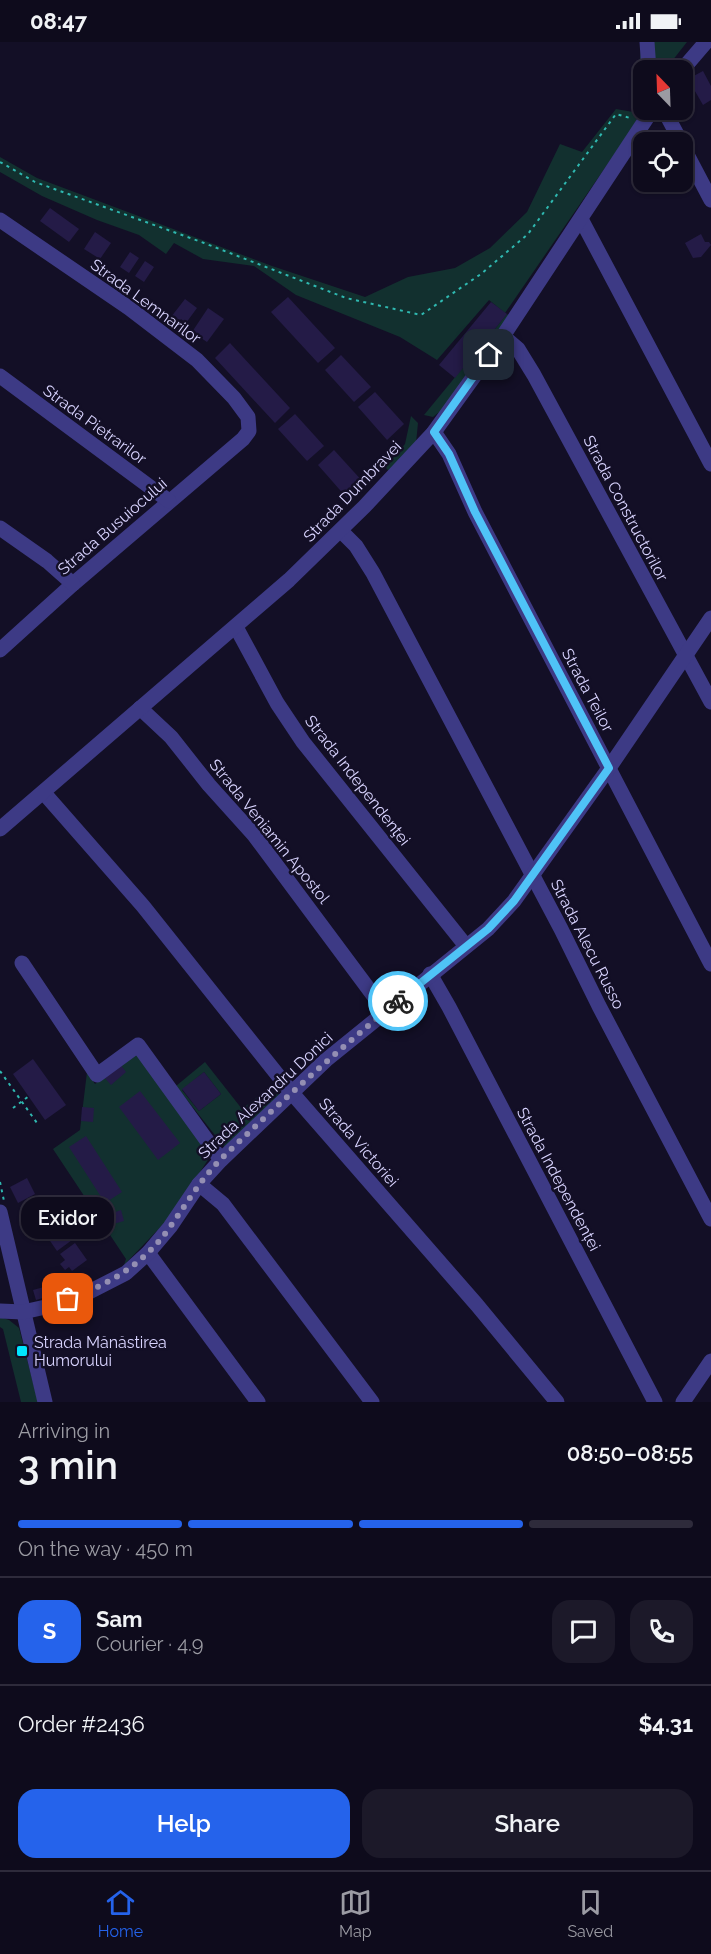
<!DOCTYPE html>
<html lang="en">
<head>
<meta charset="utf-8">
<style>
	body { margin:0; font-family:Raleway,sans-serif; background:#1c1929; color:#f1f3f6; height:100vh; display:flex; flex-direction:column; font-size:22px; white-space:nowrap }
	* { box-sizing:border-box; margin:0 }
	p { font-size:20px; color:#9b9ba3 }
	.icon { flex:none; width:33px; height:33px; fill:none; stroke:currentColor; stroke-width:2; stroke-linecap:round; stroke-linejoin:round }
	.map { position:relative; height:1360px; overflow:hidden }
	.details { display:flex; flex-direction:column; background:#0e0b1c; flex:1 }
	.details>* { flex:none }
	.needle { width:39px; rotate:337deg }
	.controls { position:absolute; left:633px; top:18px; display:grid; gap:12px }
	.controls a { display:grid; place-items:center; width:60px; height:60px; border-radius:12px; background:#0e0b1c; box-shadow:0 2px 4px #0004,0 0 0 2px #2e2b3b; font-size:30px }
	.pin { position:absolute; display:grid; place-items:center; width:51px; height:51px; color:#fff; margin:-26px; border-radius:12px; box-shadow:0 3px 9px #0006 }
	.courier { position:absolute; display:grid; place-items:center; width:60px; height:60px; margin:-30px; border:4px solid #4fc3f7; border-radius:50%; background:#fff; color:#222; box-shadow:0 2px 8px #0007 }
	.bubble { position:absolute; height:42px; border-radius:18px; background:#0e0b1c; box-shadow:0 2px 4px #0004,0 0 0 2px #2e2b3b; font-size:20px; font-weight:600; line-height:42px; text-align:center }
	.head em { font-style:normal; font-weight:600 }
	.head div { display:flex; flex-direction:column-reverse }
	.head { display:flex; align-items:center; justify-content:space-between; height:102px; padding:0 18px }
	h1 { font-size:39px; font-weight:600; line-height:45px }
	.bar { display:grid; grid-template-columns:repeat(4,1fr); gap:9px 6px; align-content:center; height:72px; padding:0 18px }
	.bar i { height:8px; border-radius:4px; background:#2e2b3b }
	.bar .on { background:#2563eb }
	.bar p { grid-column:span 4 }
	.line { display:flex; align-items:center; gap:15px; padding:0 18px; border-top:2px solid #2e2b3b }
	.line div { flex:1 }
	.round { display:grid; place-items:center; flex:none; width:63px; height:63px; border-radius:18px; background:#1c1929 }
	.primary-button { display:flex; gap:12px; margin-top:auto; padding:12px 18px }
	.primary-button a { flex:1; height:69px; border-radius:18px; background:#2563eb; color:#fff; font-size:24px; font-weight:600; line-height:69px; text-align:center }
	.primary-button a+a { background:#1c1929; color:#f1f3f6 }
	.status { display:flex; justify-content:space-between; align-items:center; height:42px; padding:0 30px; background:#0e0b1c; direction:ltr }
	.status svg { height:16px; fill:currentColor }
	.tabs { display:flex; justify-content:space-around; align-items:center; height:84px; border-top:2px solid #2e2b3b; background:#0e0b1c; font-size:16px; color:#9b9ba3 }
	.tabs a { display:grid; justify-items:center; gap:3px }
	.tabs .on { color:#2563eb }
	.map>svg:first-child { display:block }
	.green { fill:#12302f; fill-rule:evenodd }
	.building { fill:#241b47 }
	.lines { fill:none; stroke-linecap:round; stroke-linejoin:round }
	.path { stroke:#2fb8b0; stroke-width:2; stroke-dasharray:3 4.5; stroke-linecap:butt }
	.minor { stroke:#3d3a85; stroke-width:15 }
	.done { stroke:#948fb3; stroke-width:6; stroke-dasharray:0 10.8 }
	.route { stroke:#4fc3f7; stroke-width:8 }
	.poi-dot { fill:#00e5ff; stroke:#130f26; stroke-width:2 }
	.labels { text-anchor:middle; stroke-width:5; stroke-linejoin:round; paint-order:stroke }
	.street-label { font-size:16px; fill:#d9d4ff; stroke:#130f26 }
	.poi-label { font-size:16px; fill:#d9d4ff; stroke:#130f26; text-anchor:start }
</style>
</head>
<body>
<div class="status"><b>08:47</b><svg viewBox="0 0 49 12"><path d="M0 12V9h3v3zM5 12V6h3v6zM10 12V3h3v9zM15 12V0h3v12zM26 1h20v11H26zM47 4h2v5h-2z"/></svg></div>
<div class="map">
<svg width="711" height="1360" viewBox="0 0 711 1360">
	<rect width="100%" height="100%" fill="#130f26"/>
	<!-- green -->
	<g class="green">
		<path d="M642,0h45l-22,28h-21l-1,38 -12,22 -126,183 -16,-13 -52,60 -37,-23 -104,-42 -42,-29 -51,-7 -29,-16 -8,11 -27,-19 -42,-15 -55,-24 -42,-24v-15l37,21 235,88 93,31 43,-20 47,-9 35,-20 37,-36 33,-68 22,8 34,-43 17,3z"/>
		<path d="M507,272l4,3 -68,92 -10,8 -9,-2z"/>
		<path d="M411,374l7,7 -2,20 -26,29 -5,-5 20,-23z"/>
		<path d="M136,1009l75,104 -38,59 -49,51 2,-6 -73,-110 27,-19 7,-58 8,12z"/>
		<path d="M205,1020l37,47 29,-23 11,11 -56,52 -50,-63zM204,1030l17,22 -22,17 -17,-21z"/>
		<path d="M0,1275l9,3 10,8 19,74h-17l-18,-73 -3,-2z"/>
	</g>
	<!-- building -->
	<g class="building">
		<path d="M703,29l8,15v14l-8,5 -15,-26z"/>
		<path d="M649,140h25l-19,10z"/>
		<path d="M50,166l29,21 -10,13 -29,-21z"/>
		<path d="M95,190l16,11 -11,16 -16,-10z"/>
		<path d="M701,192l4,8h4l2,3 -10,12 -8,1 -8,-15z"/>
		<path d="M130,210l9,6 -10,15 -9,-6z"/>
		<path d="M145,219l9,6 -10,15 -9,-6z"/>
		<path d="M288,255l47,51 -17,15 -47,-51z"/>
		<path d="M185,257l12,9 -11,15 -5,-4 -3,4 -7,-6z"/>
		<path d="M491,260l16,12 -52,64 -16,-13z"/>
		<path d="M208,266l16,11 -17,23 -15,-10z"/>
		<path d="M230,301l60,65 -15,15 -60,-65z"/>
		<path d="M341,313l30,32 -17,15 -29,-32z"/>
		<path d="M375,350l29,32 -17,16 -29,-33z"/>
		<path d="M295,372l29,32 -17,15 -29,-32z"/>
		<path d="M334,408l30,33 -17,15 -29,-33z"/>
		<path d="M33,1017l33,46 -21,15 -32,-46z"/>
		<path d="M120,1022l6,8 -15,13 -7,-8z"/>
		<path d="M204,1030l17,22 -22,17 -17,-22z"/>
		<path d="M140,1049l40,52 -22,17 -39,-53z"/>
		<path d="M82,1065l12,1 -1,14 -12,-1z"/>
		<path d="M86,1094l36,56 -17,11 -36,-56z"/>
		<path d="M27,1136l8,16 -17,9 -8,-16z"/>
		<path d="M121,1168l3,11 -11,3 -3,-10z"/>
		<path d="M51,1169l21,29 -15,11 -20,-29z"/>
		<path d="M75,1201l12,17 -15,11 -3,-4 -4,3 -5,-6 5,-4 -5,-6z"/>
		<path d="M51,1243l2,10 -17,5 -3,-10z"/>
	</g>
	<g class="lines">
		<!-- path -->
		<g class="path">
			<path d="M0,120l35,20 169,61 142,55 75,17 60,-41 47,-40 88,-120 14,4"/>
			<path d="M0,1029l37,52"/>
			<path d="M13,1066l16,-12"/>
			<path d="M0,1140l4,19"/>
		</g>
		<!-- minor -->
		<g class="minor">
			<path d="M647,0l2,28"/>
			<path d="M682,28l24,-28"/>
			<path d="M664,68l17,32"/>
			<path d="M682,103l29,55"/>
			<path d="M581,177l130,245"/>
			<path d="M0,178l129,88 68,52 37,38 14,19 1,14 -6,8 -170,145 -73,66"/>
			<path d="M503,294l15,13 16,26 177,327"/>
			<path d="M0,334l169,125"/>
			<path d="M434,390l15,22 26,58 236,452"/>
			<path d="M0,486l47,33 26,23"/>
			<path d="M341,489l15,15 17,27 188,356 38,77 112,213"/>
			<path d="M236,585l41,76 26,39 163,204"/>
			<path d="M140,666l31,29 38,48 45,50 131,176"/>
			<path d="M44,751l99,113 149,187 185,212 80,97"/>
			<path d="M0,787l289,-249 75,-73 70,-75 69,-96 149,-226"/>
			<path d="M22,921l75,112 41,-30 83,115"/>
			<path d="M430,932l19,33 206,395"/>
			<path d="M199,1142l24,20 149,198"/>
			<path d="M0,1170l45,190"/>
			<path d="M148,1211l110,149"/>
			<path d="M0,1269l23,1 27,-6 37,-13 39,-20 22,-20 22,-26 29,-43 22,-24 105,-100 162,-131 26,-28 95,-133 102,-150"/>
			<path d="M683,1360l28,-41"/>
		</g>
	</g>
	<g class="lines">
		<!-- done -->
		<path class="done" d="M68,1257c42,-15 76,-35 102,-72 17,-24 31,-48 52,-69 57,-55 115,-107 176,-157"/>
		<!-- route -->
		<path class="route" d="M398,959l90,-72 26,-28 95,-133 -134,-256 -26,-58 -15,-22 55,-77"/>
	</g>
	<!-- markers -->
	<rect class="poi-dot" x="16" y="1303" width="12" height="12" rx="3"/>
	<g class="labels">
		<!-- street labels -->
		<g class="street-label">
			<text transform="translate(146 259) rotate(36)" y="6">Strada Lemnarilor</text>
			<text transform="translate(95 382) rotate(36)" y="6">Strada Pietrarilor</text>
			<text transform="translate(352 449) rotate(-46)" y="6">Strada Dumbravei</text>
			<text transform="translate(626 466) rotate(62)" y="6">Strada Constructorilor</text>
			<text transform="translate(112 484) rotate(-41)" y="6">Strada Busuiocului</text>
			<text transform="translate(588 648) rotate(62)" y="6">Strada Teilor</text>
			<text transform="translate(358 738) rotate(52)" y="6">Strada Independenţei</text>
			<text transform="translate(270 789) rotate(51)" y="6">Strada Veniamin Apostol</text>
			<text transform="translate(588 902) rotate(63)" y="6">Strada Alecu Russo</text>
			<text transform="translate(265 1053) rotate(-43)" y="6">Strada Alexandru Donici</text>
			<text transform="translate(359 1100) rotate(49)" y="6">Strada Victoriei</text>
			<text transform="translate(559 1137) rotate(62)" y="6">Strada Independenței</text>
		</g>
		<!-- poi labels -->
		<g class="poi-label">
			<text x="34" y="1306">Strada Mănăstirea<tspan x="34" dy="18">Humorului</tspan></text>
		</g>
	</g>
</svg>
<div class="controls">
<a><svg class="needle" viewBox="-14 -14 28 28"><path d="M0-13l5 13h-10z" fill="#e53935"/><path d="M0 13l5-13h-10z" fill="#9b9ba3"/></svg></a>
<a><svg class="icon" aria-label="locate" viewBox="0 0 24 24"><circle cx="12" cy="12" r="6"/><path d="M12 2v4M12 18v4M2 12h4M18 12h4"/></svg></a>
</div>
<div class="pin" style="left:68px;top:1257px;background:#ea580c"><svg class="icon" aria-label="bag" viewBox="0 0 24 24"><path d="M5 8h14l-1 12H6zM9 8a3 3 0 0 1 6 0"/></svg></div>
<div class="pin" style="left:489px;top:313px;background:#1f2937"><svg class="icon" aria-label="home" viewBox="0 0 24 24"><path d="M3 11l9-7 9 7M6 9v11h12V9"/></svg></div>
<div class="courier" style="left:398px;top:959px"><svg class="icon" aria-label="bike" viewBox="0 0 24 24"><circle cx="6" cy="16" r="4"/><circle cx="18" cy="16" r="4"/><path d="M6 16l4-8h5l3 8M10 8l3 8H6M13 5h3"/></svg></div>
<div class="bubble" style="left:21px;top:1155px;width:93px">Exidor</div>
</div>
<section class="details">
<div class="head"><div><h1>3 min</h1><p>Arriving in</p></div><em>08:50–08:55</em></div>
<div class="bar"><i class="on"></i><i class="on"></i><i class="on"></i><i></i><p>On the way · 450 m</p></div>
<div class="line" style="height:108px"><b class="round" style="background:#2563eb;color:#fff">S</b><div><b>Sam</b><p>Courier · 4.9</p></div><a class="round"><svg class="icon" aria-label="chat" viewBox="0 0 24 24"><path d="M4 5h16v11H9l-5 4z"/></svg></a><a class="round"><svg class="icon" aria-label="phone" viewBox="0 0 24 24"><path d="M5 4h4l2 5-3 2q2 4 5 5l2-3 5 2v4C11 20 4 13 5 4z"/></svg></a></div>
<div class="line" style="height:78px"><div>Order #2436</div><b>$4.31</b></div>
<div class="primary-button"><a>Help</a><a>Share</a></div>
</section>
<nav class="tabs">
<a class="on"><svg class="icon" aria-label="home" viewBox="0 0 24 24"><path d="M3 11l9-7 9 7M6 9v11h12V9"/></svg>Home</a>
<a><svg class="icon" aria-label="map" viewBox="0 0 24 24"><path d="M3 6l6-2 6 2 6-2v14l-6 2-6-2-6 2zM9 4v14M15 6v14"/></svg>Map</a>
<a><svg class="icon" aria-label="saved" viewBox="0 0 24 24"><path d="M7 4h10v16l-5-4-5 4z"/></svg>Saved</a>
</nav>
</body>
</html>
